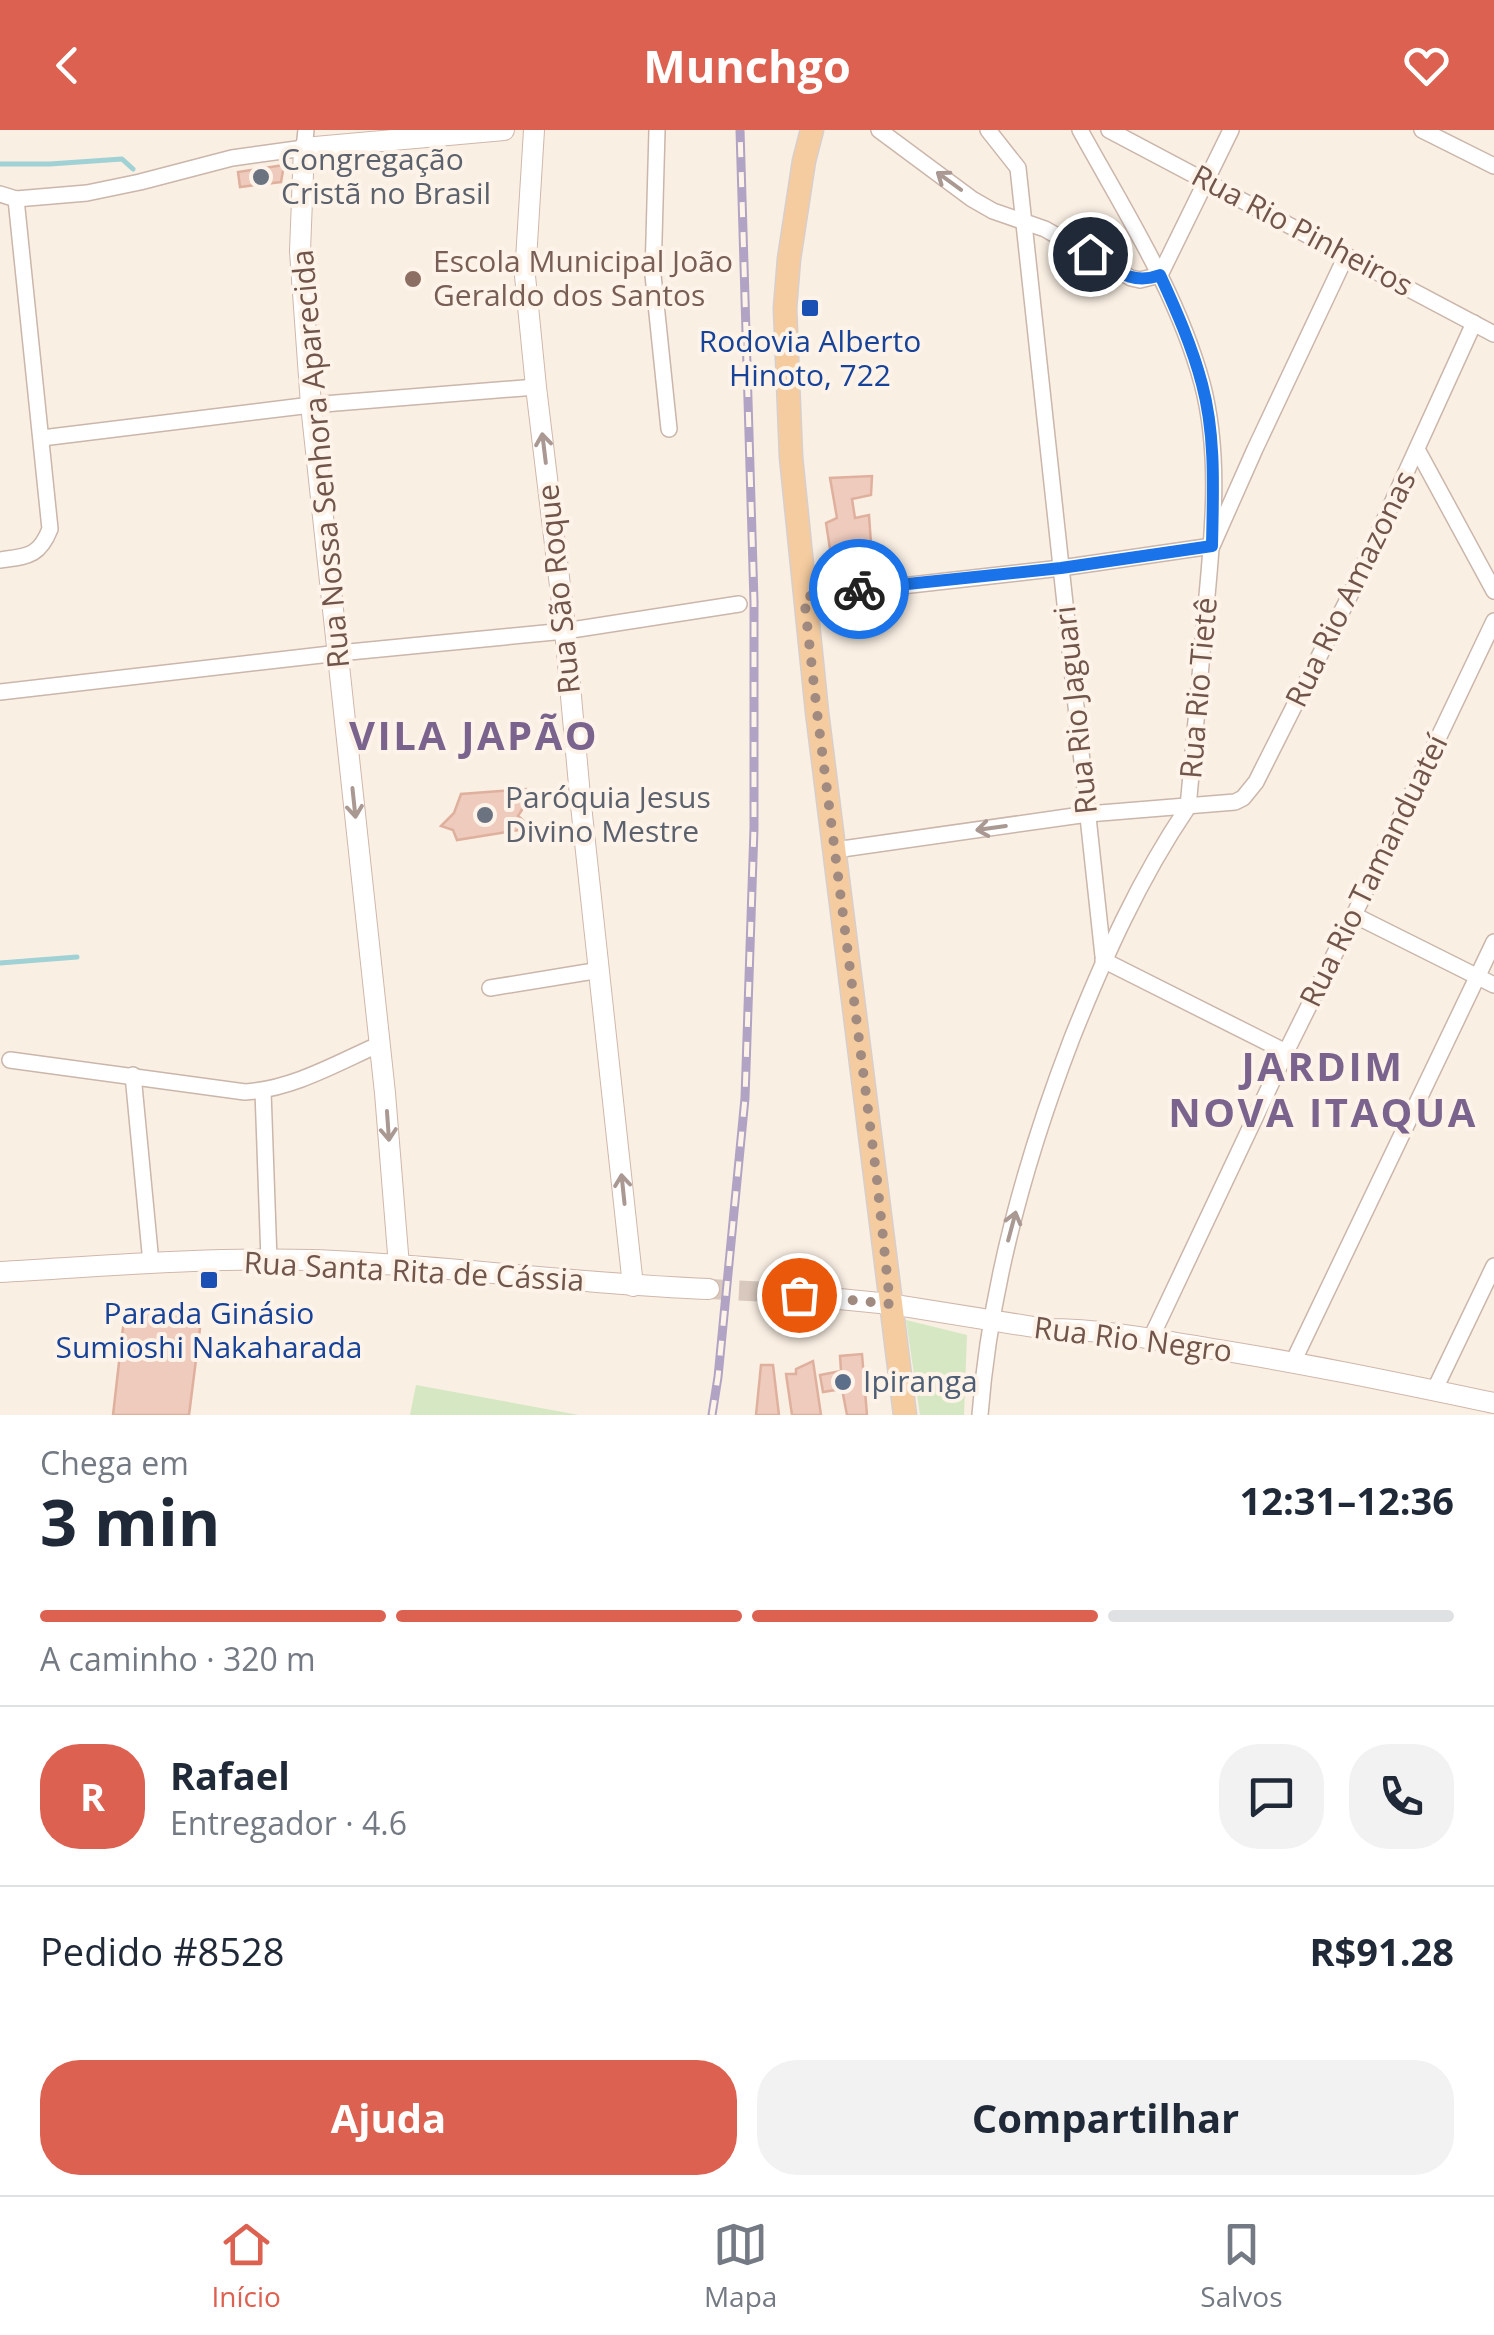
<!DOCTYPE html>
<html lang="pt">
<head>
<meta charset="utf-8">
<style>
	body { margin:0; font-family:"Open Sans",sans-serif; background:#f2f2f3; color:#1f2937; height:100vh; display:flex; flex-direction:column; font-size:38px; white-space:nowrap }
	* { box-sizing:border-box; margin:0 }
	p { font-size:32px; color:#747a83 }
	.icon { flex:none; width:55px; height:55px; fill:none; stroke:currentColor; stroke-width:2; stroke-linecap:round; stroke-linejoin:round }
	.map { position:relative; height:1285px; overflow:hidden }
	.side { display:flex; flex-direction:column; background:#fff; flex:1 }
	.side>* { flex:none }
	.pin { position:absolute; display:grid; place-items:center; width:85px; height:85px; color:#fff; margin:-42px; border:5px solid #fff; border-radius:50%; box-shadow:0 2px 10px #0007 }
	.courier { position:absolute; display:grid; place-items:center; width:100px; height:100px; margin:-50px; border:8px solid #1a73e8; border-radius:50%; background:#fff; color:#222; box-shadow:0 2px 12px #0007 }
	.head em { font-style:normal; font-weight:700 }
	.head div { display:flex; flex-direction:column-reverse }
	.head { display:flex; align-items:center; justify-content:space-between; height:170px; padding:0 40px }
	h1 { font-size:65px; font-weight:700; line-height:75px }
	.bar { display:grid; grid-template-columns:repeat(4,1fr); gap:15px 10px; align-content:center; height:120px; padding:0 40px }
	.bar i { height:12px; border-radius:8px; background:#e0e1e3 }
	.bar .current { background:#dd6150 }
	.bar p { grid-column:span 4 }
	.line { display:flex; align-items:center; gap:25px; padding:0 40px; border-top:2px solid #e0e1e3 }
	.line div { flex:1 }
	.round { display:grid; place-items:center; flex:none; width:105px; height:105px; border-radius:40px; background:#f2f2f3 }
	.action { display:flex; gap:20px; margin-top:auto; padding:20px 40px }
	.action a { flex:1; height:115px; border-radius:40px; background:#dd6150; color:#fff; font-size:40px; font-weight:700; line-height:115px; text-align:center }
	.action a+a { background:#f2f2f3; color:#1f2937 }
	header { display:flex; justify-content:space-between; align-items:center; height:130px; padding:0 40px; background:#dd6150; color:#fff; font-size:45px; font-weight:700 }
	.dock { display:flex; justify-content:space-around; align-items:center; height:140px; border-top:2px solid #e0e1e3; background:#fff; font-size:28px; color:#747a83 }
	.dock a { display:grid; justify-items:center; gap:5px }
	.dock .current { color:#dd6150 }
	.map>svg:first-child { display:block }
	.green { fill:#d5e7c3 }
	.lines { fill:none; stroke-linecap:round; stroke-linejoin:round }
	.stream { stroke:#a0d1d4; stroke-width:5 }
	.building { fill:#eecbbd; stroke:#e0b09e; stroke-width:2.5 }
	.secondary-tunnel { stroke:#d8c8bd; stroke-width:20; stroke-dasharray:20 10; stroke-linecap:butt }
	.street-casing { stroke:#cbb6ab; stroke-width:18 }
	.secondary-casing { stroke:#d0b7ab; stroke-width:22 }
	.primary-casing { stroke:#d7cfcd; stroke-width:25 }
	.street { stroke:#fff; stroke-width:15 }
	.secondary { stroke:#fff; stroke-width:20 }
	.primary { stroke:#f5cca0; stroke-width:22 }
	.rail-casing { stroke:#b1a3c3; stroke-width:9 }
	.rail { stroke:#fef3e9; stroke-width:5; stroke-dasharray:15; stroke-linecap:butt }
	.oneway { stroke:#aa9993 }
	.done { stroke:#a18b80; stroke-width:10; stroke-dasharray:0 18 }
	.route { stroke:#1a73e8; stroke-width:12 }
	.worship-dot { fill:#6b7280; stroke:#fef3e9; stroke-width:4 }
	.education-dot { fill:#8d6e63; stroke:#fef3e9; stroke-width:4 }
	.transit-dot { fill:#1a4fb4; stroke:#fef3e9; stroke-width:4 }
	.service-dot { fill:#5c6f8a; stroke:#fef3e9; stroke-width:4 }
	.labels { text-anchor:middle; stroke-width:8; stroke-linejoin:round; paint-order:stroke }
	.worship-label { font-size:30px; fill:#5b616d; stroke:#fef3e9; text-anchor:start }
	.street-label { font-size:30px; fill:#71554b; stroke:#fef3e9 }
	.education-label { font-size:30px; fill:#785e54; stroke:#fef3e9; text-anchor:start }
	.transit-label { font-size:30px; fill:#164399; stroke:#fef3e9 }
	.service-label { font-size:30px; fill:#4e5e75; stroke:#fef3e9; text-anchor:start }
	.district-label { font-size:40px; font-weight:bold; letter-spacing:2.5px; fill:#7a638d; stroke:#fef3e9 }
</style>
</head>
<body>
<header><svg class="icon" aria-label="back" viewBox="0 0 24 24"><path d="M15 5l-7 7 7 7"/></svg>Munchgo<svg class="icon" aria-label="heart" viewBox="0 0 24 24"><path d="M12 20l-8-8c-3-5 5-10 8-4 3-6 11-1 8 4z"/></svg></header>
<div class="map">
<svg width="1494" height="1285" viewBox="0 0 1494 1285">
	<rect width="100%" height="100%" fill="#faefe3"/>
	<!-- green -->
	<g class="green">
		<path d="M906,1190l61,15 -3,80h-44z"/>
		<path d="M416,1255l163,30h-169z"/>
	</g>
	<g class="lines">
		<!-- stream -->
		<g class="stream">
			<path d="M0,34h50l72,-5 11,10"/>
			<path d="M0,833l77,-6"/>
		</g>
	</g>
	<!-- building -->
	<g class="building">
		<path d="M284,35l-3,17 -41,5 -2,-15z"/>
		<path d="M872,346l-1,19 -19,4 3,19 14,-3 3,43 -40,4 -6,-39 11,-5 -7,-40z"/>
		<path d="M526,659l-1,16 -7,11 14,12 -75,12 -4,-10 -12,-4 13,-13 7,-19z"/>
		<path d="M125,1180l76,10 -12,95h-76z"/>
		<path d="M862,1224l5,61h-20l-5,-26 -19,3 -3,-17 21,-4 -1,-15z"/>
		<path d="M813,1231l8,54h-29l-6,-41h10v-5z"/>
		<path d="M761,1235h12l6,50h-23z"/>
	</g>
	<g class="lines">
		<!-- secondary-tunnel -->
		<path class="secondary-tunnel" d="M709,1159l60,3"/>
		<!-- street casing -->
		<g class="street-casing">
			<g id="street">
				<path d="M657,0l-4,145 16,154"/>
				<path d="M879,0l93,69 21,12 52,18 86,49 9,2 20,-5 71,-145"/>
				<path d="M988,0l30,38 85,788"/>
				<path d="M1109,0l385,204"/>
				<path d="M1422,0l72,36"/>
				<path d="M0,64l16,5 71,-6 53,-11 92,-24 72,-10 2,-18"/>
				<path d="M42,308l269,-33 225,-18"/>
				<path d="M1418,321l76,140"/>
				<path d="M0,430c27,-4 39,-3 50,-31l-34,-330"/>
				<path d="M804,467l257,-29 151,-22 43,-97 91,-193"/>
				<path d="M0,562l339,-39 226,-22 174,-27"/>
				<path d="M835,720l253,-36 147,-12 8,-4 13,-16 96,-191 122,-268"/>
				<path d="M1354,785l140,70"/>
				<path d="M1103,830l183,92"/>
				<path d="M490,858l110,-18"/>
				<path d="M10,930l235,32c48,-3 92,-29 135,-48"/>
				<path d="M133,945l18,188"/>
				<path d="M263,961l6,169"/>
				<path d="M1151,1208l135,-286 68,-137 140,-294"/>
				<path d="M1293,1232l201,-420"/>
				<path d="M1434,1261l60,-125"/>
				<path d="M980,1285c10,-130 45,-255 92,-377 32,-80 67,-159 116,-231 6,-64 12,-127 17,-190 7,-76 17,-159 -3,-234 -25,-91 -77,-171 -122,-253"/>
			</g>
		</g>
		<!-- secondary casing -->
		<g class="secondary-casing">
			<g id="secondary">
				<path d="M534,0l-9,146 11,111 28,232 16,177 53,490"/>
				<path d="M399,1136l-14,-173 -74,-688 -11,-154 4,-103 200,-18"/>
				<path d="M0,1142c104,-6 209,-15 313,-12 132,5 263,24 396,29"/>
				<path d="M769,1162l121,12 156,25c54,0 108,10 161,19 96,15 191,35 287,55"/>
			</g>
		</g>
		<!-- primary casing -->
		<g class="primary-casing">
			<path id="primary" d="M812,0l-8,31 -15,98 -4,49 6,149 26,255 88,703"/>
		</g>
		<!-- street -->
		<use href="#street" class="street"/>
		<!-- secondary -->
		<use href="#secondary" class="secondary"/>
		<!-- primary -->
		<use href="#primary" class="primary"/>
		<!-- rail casing -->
		<g class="rail-casing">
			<path id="rail" d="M712,1285l6,-38 27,-279 9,-270v-226l-14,-472"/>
		</g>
		<!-- rail -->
		<use href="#rail" class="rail"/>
	</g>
	<!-- one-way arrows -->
	<defs><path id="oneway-shaft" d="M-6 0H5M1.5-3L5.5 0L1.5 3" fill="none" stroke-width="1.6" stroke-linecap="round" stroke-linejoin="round" transform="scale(2.5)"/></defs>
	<g class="oneway">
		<use href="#oneway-shaft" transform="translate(949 51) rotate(-144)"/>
		<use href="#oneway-shaft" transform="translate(544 318) rotate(-97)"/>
		<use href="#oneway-shaft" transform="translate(354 673) rotate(84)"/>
		<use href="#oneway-shaft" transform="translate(991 698) rotate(172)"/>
		<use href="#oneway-shaft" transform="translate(388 996) rotate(86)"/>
		<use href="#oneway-shaft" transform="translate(623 1059) rotate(-96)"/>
		<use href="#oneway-shaft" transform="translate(1012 1096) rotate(-75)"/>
	</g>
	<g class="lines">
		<!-- done -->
		<path class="done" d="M799,1165l91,9 -13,-124 -60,-468 -13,-115 55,-8"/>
		<!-- route -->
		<path class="route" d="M859,459l202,-21 151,-22c1,-54 4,-110 -10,-162 -10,-38 -26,-74 -42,-109 -29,11 -45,-6 -70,-21"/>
	</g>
	<!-- markers -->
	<g class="worship-dot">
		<circle cx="261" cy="47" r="10"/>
		<circle cx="485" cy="685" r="10"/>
	</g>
	<circle class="education-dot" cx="413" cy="149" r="10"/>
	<g class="transit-dot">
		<rect x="800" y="168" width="20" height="20" rx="5"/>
		<rect x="199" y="1140" width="20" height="20" rx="5"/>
	</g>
	<circle class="service-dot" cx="843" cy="1252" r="10"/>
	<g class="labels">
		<!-- worship labels -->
		<g class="worship-label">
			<text x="281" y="40">Congregação<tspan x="281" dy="34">Cristã no Brasil</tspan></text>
			<text x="505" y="678">Paróquia Jesus<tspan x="505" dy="34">Divino Mestre</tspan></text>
		</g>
		<!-- street labels -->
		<g class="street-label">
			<text transform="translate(1302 101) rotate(28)" y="10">Rua Rio Pinheiros</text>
			<text transform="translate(321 329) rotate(-95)" y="10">Rua Nossa Senhora Aparecida</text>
			<text transform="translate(559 459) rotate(-96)" y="10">Rua São Roque</text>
			<text transform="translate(1351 459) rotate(-64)" y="10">Rua Rio Amazonas</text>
			<text transform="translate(1199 558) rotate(-85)" y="10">Rua Rio Tietê</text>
			<text transform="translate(1076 580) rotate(-96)" y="10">Rua Rio Jaguari</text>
			<text transform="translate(1374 741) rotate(-64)" y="10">Rua Rio Tamanduateí</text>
			<text transform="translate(414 1142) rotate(3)" y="10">Rua Santa Rita de Cássia</text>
			<text transform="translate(1133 1210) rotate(7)" y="10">Rua Rio Negro</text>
		</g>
		<!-- education labels -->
		<g class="education-label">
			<text x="433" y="142">Escola Municipal João<tspan x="433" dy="34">Geraldo dos Santos</tspan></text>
		</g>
		<!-- transit labels -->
		<g class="transit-label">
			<text x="810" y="222">Rodovia Alberto<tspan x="810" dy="34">Hinoto, 722</tspan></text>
			<text x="209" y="1194">Parada Ginásio<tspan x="209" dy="34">Sumioshi Nakaharada</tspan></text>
		</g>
		<!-- service labels -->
		<g class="service-label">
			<text x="863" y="1262">Ipiranga</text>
		</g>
		<!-- district labels -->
		<g class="district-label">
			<text x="474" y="620">VILA JAPÃO</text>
			<text x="1323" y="951">JARDIM<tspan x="1323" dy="46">NOVA ITAQUA</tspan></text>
		</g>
	</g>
</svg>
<div class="pin" style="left:799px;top:1165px;background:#ea580c"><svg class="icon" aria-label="bag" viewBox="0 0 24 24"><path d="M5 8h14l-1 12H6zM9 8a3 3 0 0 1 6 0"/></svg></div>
<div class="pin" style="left:1090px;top:124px;background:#1f2937"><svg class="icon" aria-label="home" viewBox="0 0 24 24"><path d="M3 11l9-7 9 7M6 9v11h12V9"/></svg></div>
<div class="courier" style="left:859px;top:459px"><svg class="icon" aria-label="bike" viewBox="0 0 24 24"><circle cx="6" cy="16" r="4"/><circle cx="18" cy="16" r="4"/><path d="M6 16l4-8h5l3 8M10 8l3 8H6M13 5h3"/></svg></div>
</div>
<section class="side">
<div class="head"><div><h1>3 min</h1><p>Chega em</p></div><em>12:31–12:36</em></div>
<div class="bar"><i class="current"></i><i class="current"></i><i class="current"></i><i></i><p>A caminho · 320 m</p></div>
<div class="line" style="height:180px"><b class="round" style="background:#dd6150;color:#fff">R</b><div><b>Rafael</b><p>Entregador · 4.6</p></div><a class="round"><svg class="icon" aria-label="chat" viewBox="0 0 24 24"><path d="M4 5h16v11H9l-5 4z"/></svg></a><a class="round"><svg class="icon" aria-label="phone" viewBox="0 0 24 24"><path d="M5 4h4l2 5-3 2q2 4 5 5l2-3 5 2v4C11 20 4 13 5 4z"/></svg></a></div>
<div class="line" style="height:130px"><div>Pedido #8528</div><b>R$91.28</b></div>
<div class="action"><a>Ajuda</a><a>Compartilhar</a></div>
</section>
<nav class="dock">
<a class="current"><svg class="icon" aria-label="home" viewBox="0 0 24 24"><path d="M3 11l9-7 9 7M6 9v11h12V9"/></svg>Início</a>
<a><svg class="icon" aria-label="map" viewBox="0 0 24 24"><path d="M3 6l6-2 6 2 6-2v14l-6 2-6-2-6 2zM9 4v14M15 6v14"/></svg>Mapa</a>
<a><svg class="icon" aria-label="saved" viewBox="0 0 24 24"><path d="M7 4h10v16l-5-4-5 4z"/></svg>Salvos</a>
</nav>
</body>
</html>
